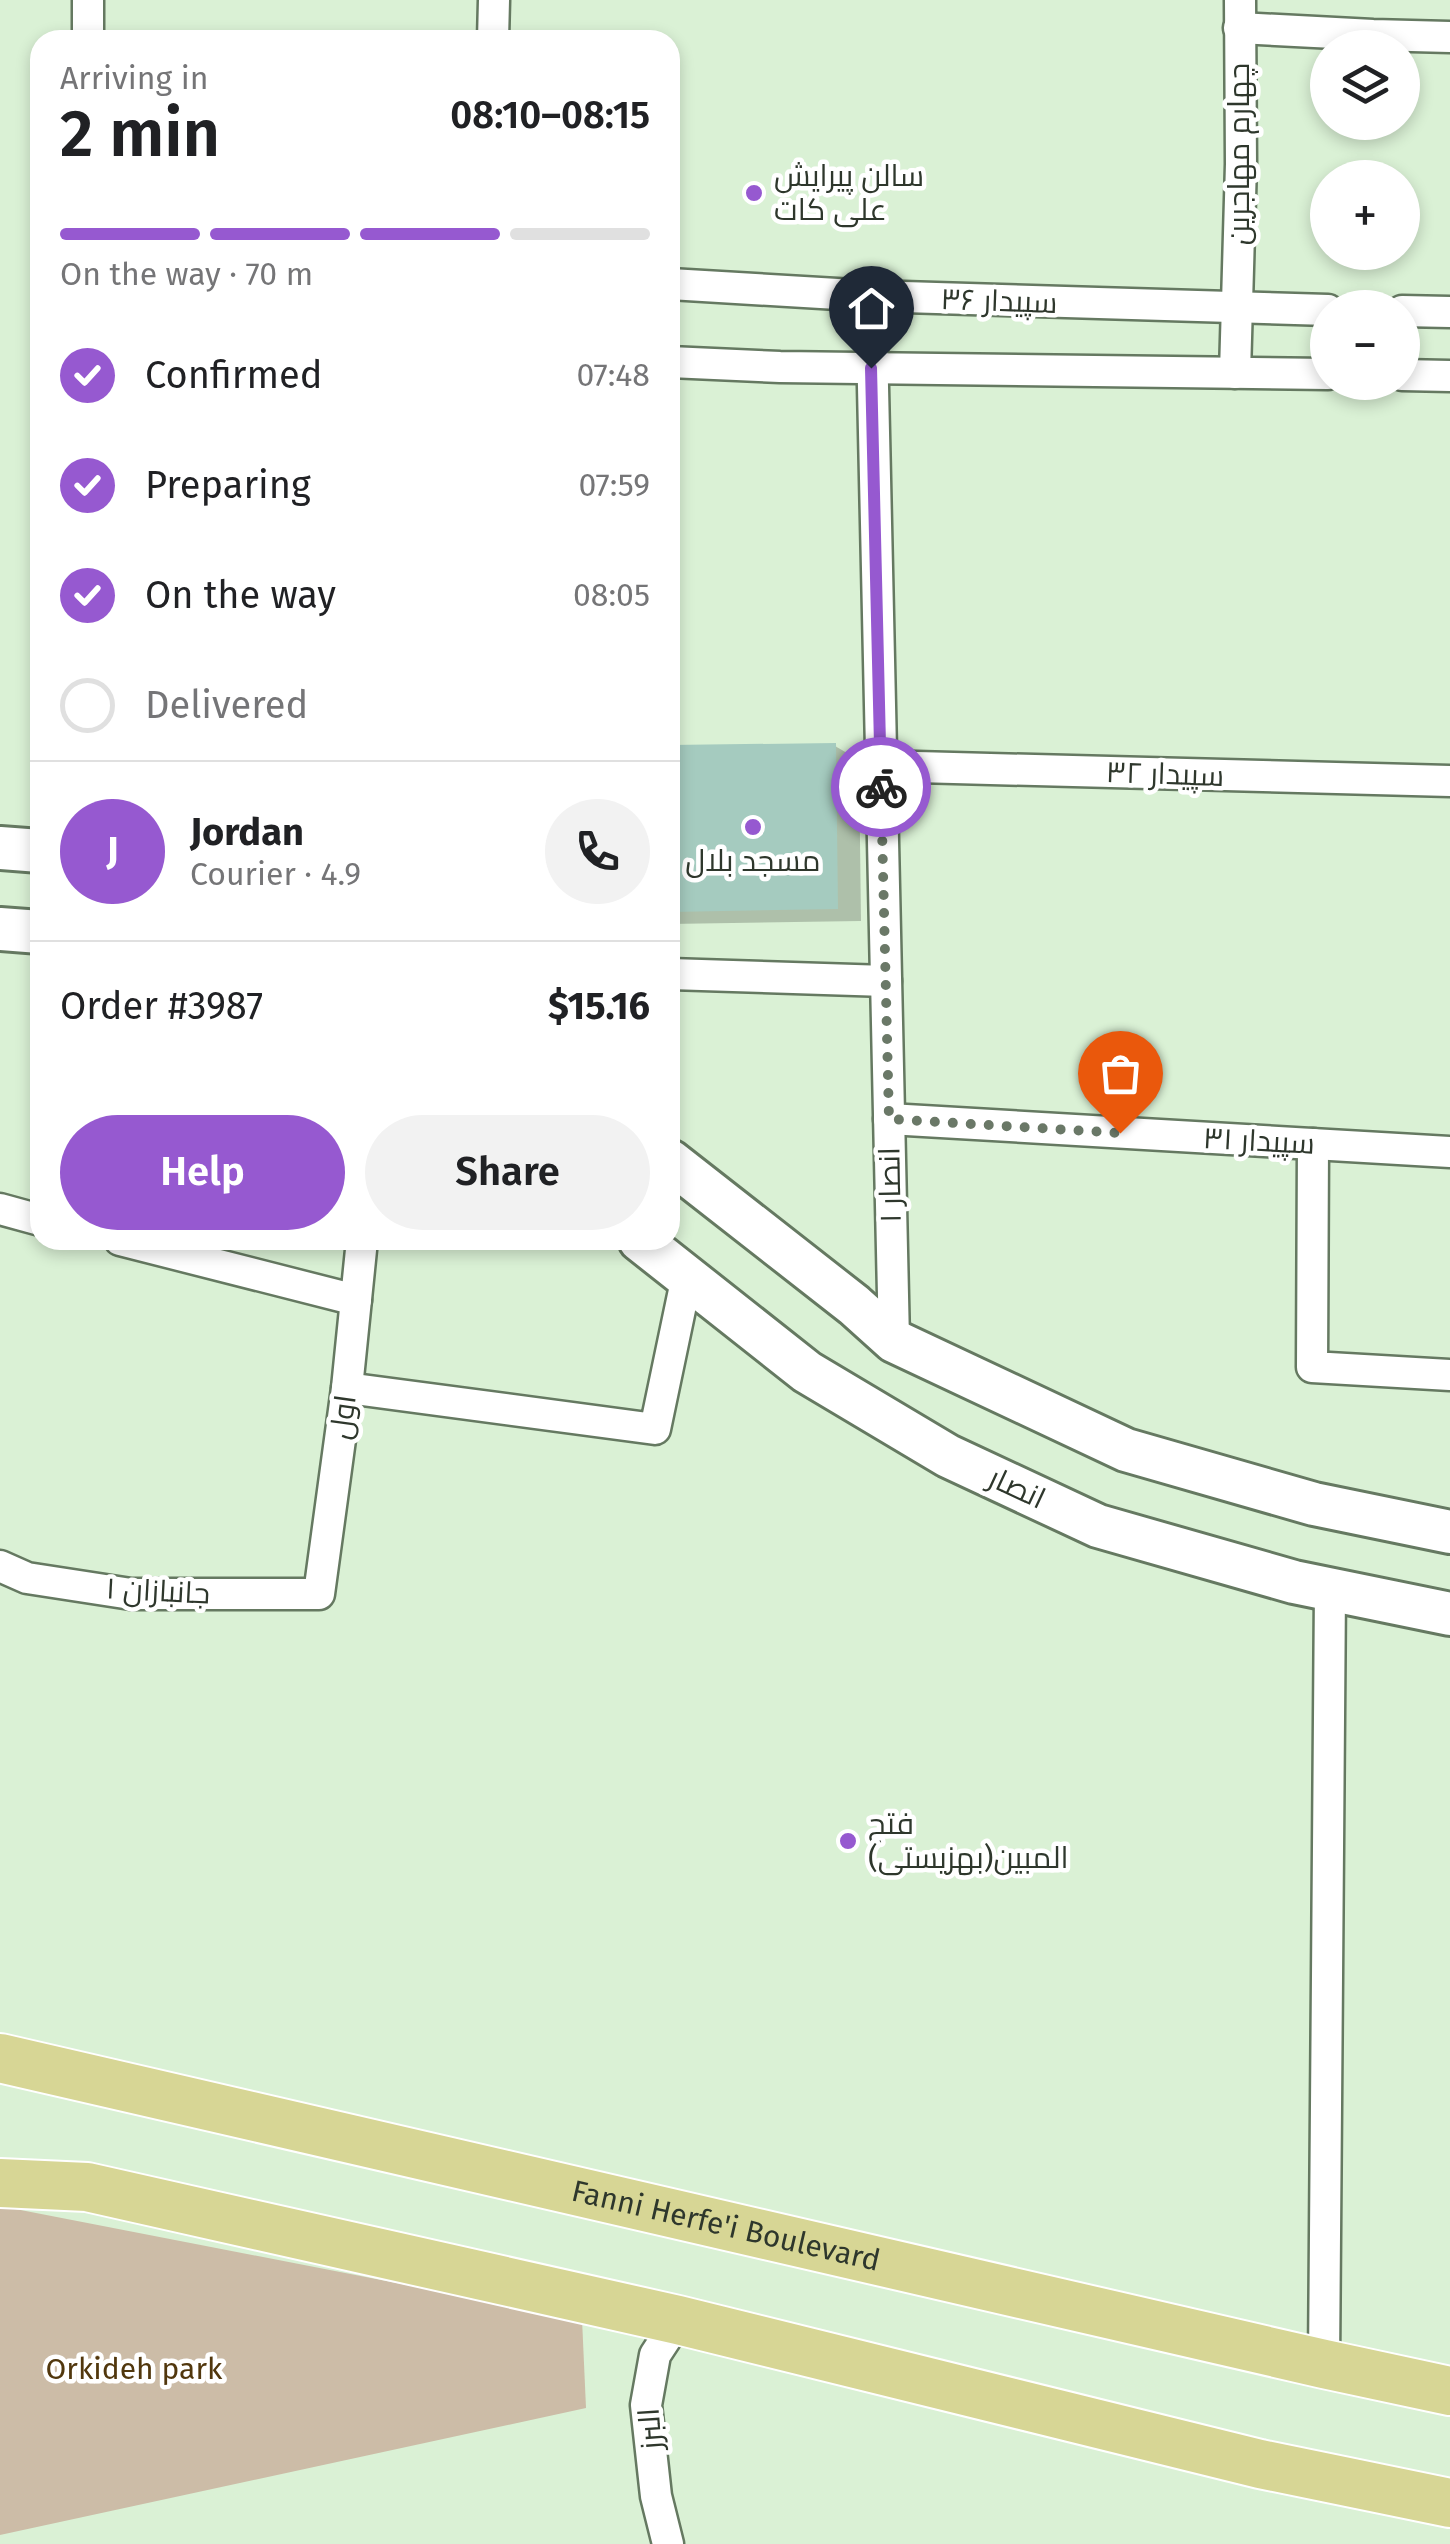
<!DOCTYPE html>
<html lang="en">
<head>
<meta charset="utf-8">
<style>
	body { margin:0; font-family:"Fira Sans",Cairo,sans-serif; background:#f2f2f2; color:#202124; height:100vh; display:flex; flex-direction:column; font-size:38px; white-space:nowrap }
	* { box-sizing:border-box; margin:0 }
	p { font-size:32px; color:#757577 }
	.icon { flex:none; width:55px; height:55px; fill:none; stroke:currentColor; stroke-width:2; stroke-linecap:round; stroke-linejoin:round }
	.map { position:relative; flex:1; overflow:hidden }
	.panel { position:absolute; left:30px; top:30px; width:650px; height:1220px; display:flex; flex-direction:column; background:#fff; border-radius:30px; box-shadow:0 5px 15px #0003 }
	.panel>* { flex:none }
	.buttons { position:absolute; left:1310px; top:30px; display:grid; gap:20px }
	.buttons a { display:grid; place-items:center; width:110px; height:110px; border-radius:50%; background:#fff; box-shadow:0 5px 15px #0003; font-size:50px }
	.pin { position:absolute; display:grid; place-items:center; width:85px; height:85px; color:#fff; margin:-102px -42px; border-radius:50% 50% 50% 0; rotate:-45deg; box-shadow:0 0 10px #0007 }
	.pin .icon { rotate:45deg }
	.courier { position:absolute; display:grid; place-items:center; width:100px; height:100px; margin:-50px; border:8px solid #9659d0; border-radius:50%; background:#fff; color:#222; box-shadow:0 2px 12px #0007 }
	.headline em { font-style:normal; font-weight:600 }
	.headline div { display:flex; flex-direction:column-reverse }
	.headline { display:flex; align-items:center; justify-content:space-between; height:170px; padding:0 30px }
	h1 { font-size:65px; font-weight:600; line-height:75px }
	.bar { display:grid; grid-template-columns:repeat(4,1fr); gap:15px 10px; align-content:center; height:120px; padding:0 30px }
	.bar i { height:12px; border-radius:8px; background:#e0e0e0 }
	.bar .selected { background:#9659d0 }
	.bar p { grid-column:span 4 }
	.line { display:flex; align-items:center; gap:25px; padding:0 30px; border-top:2px solid #e0e0e0 }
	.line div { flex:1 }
	.round { display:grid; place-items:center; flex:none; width:105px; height:105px; border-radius:52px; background:#f2f2f2 }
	ol { padding:0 30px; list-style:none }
	li { display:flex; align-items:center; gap:30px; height:110px }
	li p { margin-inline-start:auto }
	li .icon { padding:10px; border-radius:50%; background:#9659d0; color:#fff; stroke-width:4 }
	li:last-child { color:#757577 }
	li i { width:55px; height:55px; border:5px solid #e0e0e0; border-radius:50% }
	.button { display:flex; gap:20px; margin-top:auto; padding:20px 30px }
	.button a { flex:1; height:115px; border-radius:60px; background:#9659d0; color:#fff; font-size:40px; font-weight:600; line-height:115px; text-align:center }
	.button a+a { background:#f2f2f2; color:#202124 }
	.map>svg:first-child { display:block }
	.green { fill:#ccbca7 }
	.shadow { fill:#0003 }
	.building { fill:#a5cbbf }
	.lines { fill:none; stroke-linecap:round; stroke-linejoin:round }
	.street-casing { stroke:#657961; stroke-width:35 }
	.secondary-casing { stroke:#657961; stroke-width:48 }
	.primary-casing { stroke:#fff; stroke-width:52 }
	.street { stroke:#fff; stroke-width:30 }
	.secondary { stroke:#fff; stroke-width:42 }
	.primary { stroke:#d7d695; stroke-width:48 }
	.done { stroke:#6a7867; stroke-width:10; stroke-dasharray:0 18 }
	.route { stroke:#9659d0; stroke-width:12 }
	.poi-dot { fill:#9659d0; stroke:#fff; stroke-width:4 }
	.labels { text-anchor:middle; stroke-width:9; stroke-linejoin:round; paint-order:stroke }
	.street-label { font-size:30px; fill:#2e372c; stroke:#fff }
	.poi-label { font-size:30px; fill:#2e372c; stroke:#fff; text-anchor:start }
	.park-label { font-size:30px; fill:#51370d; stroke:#fff }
</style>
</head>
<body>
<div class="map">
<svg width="1450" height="2544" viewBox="0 0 1450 2544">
	<rect width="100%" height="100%" fill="#daf1d5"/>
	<!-- green -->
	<path class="green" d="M0,2206l582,113 4,89 -586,127z"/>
	<!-- shadow -->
	<path class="shadow" d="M835,746l24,14 2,161 -191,3v-176z"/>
	<!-- building -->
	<path class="building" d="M836,743l2,166 -168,3v-167z"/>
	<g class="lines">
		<!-- street casing -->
		<g class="street-casing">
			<g id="street">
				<path d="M1239,28l134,7 77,2"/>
				<path d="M88,40v-40"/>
				<path d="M493,40l1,-40"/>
				<path d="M670,284l201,12 457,14"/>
				<path d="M871,296l23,1045"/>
				<path d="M1402,311l48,1"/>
				<path d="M670,362l110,5 548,7"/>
				<path d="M1235,373l6,-209 -1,-164"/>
				<path d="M1402,375l48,1"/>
				<path d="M880,766l570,15"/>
				<path d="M670,974l216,7"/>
				<path d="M889,1119l561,33"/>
				<path d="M1313,1144l-1,223 138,8"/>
				<path d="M0,1209l40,11"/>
				<path d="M120,1240l236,60"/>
				<path d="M347,1388l308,41 32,-153"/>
				<path d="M0,1566l27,12 104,16h188l28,-206 15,-148"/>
				<path d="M1324,2364l6,-775"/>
				<path d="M668,2544l-12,-48 -10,-91 9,-50 23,-35"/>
			</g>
		</g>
		<!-- secondary casing -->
		<g class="secondary-casing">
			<g id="secondary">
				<path d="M0,848l40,3"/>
				<path d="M0,929l40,3"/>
				<path d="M670,1161l184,144 40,36 232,109 188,54 136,28"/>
				<path d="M640,1240l167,132 141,84 150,70 196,56 156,32"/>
			</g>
		</g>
		<!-- primary casing -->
		<g class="primary-casing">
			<g id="primary">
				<path id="s1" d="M0,2058l1324,306 126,27"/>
				<path d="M0,2183l87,4 591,133 582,144 190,39"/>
			</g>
		</g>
		<!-- street -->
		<use href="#street" class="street"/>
		<!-- secondary -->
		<use href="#secondary" class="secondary"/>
		<!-- primary -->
		<use href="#primary" class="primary"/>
	</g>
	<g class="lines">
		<!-- done -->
		<path class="done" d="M881,787l8,332 231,14"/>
		<!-- route -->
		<path class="route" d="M871,368l10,419"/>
	</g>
	<!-- markers -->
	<g class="poi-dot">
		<circle cx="754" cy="193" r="10"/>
		<circle cx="753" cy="827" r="10"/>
		<circle cx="848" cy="1841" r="10"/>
	</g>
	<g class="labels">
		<!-- street labels -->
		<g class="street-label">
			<text transform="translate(1239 154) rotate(-90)" y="10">چهارم مهاجرین</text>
			<text transform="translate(999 301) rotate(2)" y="10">سپیدار ۳۶</text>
			<text transform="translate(1165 774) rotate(2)" y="10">سپیدار ۳۲</text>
			<text transform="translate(1259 1141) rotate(3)" y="10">سپیدار ۳۱</text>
			<text transform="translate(890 1185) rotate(-91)" y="10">انصار ۱</text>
			<text transform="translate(343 1417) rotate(-82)" y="10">اول</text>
			<text transform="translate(1017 1488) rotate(25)" y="10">انصار</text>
			<text transform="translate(158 1591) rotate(3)" y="10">جانبازان ۱</text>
			<text dy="10" stroke="none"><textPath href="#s1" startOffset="745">Fanni Herfe'i Boulevard</textPath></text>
			<text transform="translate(650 2429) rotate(-94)" y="10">البرز</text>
		</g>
		<!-- poi labels -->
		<g class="poi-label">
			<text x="774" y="186">سالن پیرایش<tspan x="774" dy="34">علی کات</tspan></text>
			<text x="753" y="871" text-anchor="middle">مسجد بلال</text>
			<text x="868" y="1834">فتح<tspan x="868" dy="34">المبین(بهزیستی)</tspan></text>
		</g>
		<!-- park labels -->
		<g class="park-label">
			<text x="134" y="2379">Orkideh park</text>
		</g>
	</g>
</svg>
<div class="buttons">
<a><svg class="icon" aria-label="layers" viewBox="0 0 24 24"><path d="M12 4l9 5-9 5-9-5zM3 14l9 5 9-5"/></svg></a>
<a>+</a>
<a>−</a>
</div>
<div class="pin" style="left:1120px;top:1133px;background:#ea580c"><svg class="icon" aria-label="bag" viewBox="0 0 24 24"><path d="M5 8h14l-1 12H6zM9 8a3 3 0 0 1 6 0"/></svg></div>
<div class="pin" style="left:871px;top:368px;background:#1f2937"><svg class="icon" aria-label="home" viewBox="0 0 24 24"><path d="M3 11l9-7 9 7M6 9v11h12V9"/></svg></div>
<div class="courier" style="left:881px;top:787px"><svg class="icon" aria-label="bike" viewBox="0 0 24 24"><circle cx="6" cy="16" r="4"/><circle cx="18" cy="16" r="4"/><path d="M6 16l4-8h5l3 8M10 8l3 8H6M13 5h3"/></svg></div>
<section class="panel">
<div class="headline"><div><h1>2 min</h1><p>Arriving in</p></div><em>08:10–08:15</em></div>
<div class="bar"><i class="selected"></i><i class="selected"></i><i class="selected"></i><i></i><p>On the way · 70 m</p></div>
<ol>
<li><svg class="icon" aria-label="check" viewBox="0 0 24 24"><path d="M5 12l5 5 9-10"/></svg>Confirmed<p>07:48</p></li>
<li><svg class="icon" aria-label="check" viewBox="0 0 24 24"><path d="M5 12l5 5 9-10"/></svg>Preparing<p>07:59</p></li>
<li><svg class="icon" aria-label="check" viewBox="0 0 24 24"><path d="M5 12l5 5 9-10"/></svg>On the way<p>08:05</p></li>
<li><i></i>Delivered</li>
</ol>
<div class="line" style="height:180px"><b class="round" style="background:#9659d0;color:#fff">J</b><div><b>Jordan</b><p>Courier · 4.9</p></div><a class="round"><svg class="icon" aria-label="phone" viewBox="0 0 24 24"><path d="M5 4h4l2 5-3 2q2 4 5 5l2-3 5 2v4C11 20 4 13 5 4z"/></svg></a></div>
<div class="line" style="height:130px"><div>Order #3987</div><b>$15.16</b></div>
<div class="button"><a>Help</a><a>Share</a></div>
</section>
</div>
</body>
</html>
